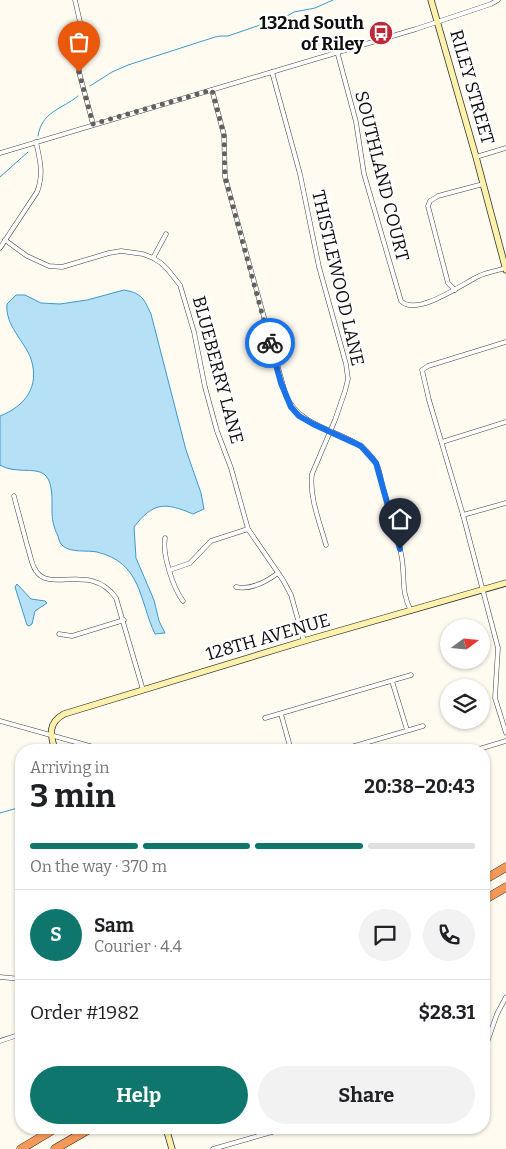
<!DOCTYPE html>
<html lang="en">
<head>
<meta charset="utf-8">
<style>
	body { margin:0; font-family:Bitter,serif; background:#f2f2f2; color:#202124; height:100vh; display:flex; flex-direction:column; font-size:19px; white-space:nowrap }
	* { box-sizing:border-box; margin:0 }
	p { font-size:16px; color:#757577 }
	.icon { flex:none; width:28px; height:28px; fill:none; stroke:currentColor; stroke-width:2; stroke-linecap:round; stroke-linejoin:round }
	.map { position:relative; flex:1; overflow:hidden }
	.details { position:absolute; left:15px; top:744px; width:475px; height:390px; display:flex; flex-direction:column; background:#fff; border-radius:20px; box-shadow:0 1px 4px #0004 }
	.details>* { flex:none }
	.needle { width:32px; rotate:74deg }
	.tools { position:absolute; left:440px; top:619px; display:grid; gap:10px }
	.tools a { display:grid; place-items:center; width:50px; height:50px; border-radius:50%; background:#fff; box-shadow:0 1px 4px #0004; font-size:25px }
	.pin { position:absolute; display:grid; place-items:center; width:42px; height:42px; color:#fff; margin:-51px -21px; border-radius:50% 50% 50% 0; rotate:-45deg; box-shadow:0 0 5px #0007 }
	.pin .icon { rotate:45deg }
	.courier { position:absolute; display:grid; place-items:center; width:50px; height:50px; margin:-25px; border:4px solid #1a73e8; border-radius:50%; background:#fff; color:#222; box-shadow:0 1px 6px #0007 }
	.headline em { font-style:normal; font-weight:700 }
	.headline div { display:flex; flex-direction:column-reverse }
	.headline { display:flex; align-items:center; justify-content:space-between; height:85px; padding:0 15px }
	h1 { font-size:32px; font-weight:700; line-height:38px }
	.bar { display:grid; grid-template-columns:repeat(4,1fr); gap:8px 5px; align-content:center; height:60px; padding:0 15px }
	.bar i { height:6px; border-radius:4px; background:#e0e0e0 }
	.bar .selected { background:#0f766e }
	.bar p { grid-column:span 4 }
	.line { display:flex; align-items:center; gap:12px; padding:0 15px; border-top:1px solid #e0e0e0 }
	.line div { flex:1 }
	.round { display:grid; place-items:center; flex:none; width:52px; height:52px; border-radius:26px; background:#f2f2f2 }
	.cta { display:flex; gap:10px; margin-top:auto; padding:10px 15px }
	.cta a { flex:1; height:58px; border-radius:30px; background:#0f766e; color:#fff; font-size:20px; font-weight:700; line-height:58px; text-align:center }
	.cta a+a { background:#f2f2f2; color:#202124 }
	.map>svg:first-child { display:block }
	.water { fill:#b5e0f6; stroke:#3c99cc }
	.lines { fill:none; stroke-linecap:round; stroke-linejoin:round }
	.stream { stroke:#3c99cc; stroke-width:1 }
	.street-casing { stroke:#414141; stroke-width:5 }
	.secondary-casing { stroke:#303030; stroke-width:7 }
	.highway-casing { stroke:#1f1f1f; stroke-width:9 }
	.street { stroke:#fff; stroke-width:4 }
	.secondary { stroke:#fef1ab; stroke-width:5.5 }
	.highway { stroke:#f3995a; stroke-width:8 }
	.done { stroke:#62615d; stroke-width:5; stroke-dasharray:0 9 }
	.route { stroke:#1a73e8; stroke-width:6 }
	.labels { text-anchor:middle; stroke-width:5; stroke-linejoin:round; paint-order:stroke }
	.poi-label { font-size:18px; font-weight:bold; fill:#0e0e0e; stroke:#fff; text-anchor:end }
	.street-label { font-size:18px; fill:#0e0e0e; stroke:#fff }
</style>
</head>
<body>
<div class="map">
<svg width="506" height="1149" viewBox="0 0 506 1149">
	<rect width="100%" height="100%" fill="#fffbf0"/>
	<!-- water -->
	<g class="water">
		<path d="M124,290c18,3 20,9 27,24l35,136 15,43 3,16 -11,5c-28,-12 -40,-12 -59,13l2,31 18,42 5,21 6,12 -10,1c-16,-34 -13,-71 -58,-82 -10,-2 -26,1 -34,-6 -3,-2 -4,-6 -5,-10 -2,-4 -4,-9 -5,-14 -3,-14 3,-38 -9,-48 -10,-7 -29,0 -44,-9v-49c25,-10 40,-29 31,-57 -7,-19 -26,-33 -24,-55l9,-9h9l16,8 19,1 27,-4z"/>
		<path d="M17,584l14,15 14,2 2,2 -12,8 -3,13 -3,2 -2,-1 -12,-38z"/>
	</g>
	<g class="lines">
		<!-- stream -->
		<g class="stream">
			<path d="M90,86l22,-14 16,-7 87,-28 6,-1h7l35,-12 5,-4 19,-4 7,-4 21,-4 18,-8"/>
			<path d="M38,136c4,-25 23,-26 40,-40"/>
			<path d="M0,177l28,-25"/>
			<path d="M0,813l21,-6"/>
		</g>
		<!-- street casing -->
		<g class="street-casing">
			<g id="street">
				<path d="M75,0l5,22 -1,50 14,52"/>
				<path d="M337,51l19,71 8,52 37,127c16,16 61,-17 78,-25 8,-4 18,-5 26,-8"/>
				<path d="M272,72l28,102 19,93 27,97 2,15 -3,12 -10,29 -23,54c-3,23 8,49 14,71"/>
				<path d="M212,90l12,45 1,42 61,219c20,40 70,32 90,67 4,7 5,18 7,25 7,24 15,47 19,71 3,20 -1,33 9,52"/>
				<path d="M0,153l416,-124 75,-25 7,-4"/>
				<path d="M476,157l30,-9"/>
				<path d="M5,240l22,16 22,10 13,1 47,-14 12,-2 22,3 10,4 8,5 7,7 12,15 14,47 11,55 12,44 14,37 17,61 35,51 8,15 13,46"/>
				<path d="M0,248l37,-56c7,-18 3,-32 -1,-50"/>
				<path d="M153,258l13,-24"/>
				<path d="M455,290l-7,-7 -20,-77 2,-5 8,-5 45,-12"/>
				<path d="M506,342l-78,24 -6,4 7,30 34,115 35,133 -3,50 11,35"/>
				<path d="M442,442l64,-20"/>
				<path d="M14,496c4,16 9,33 13,49 3,8 4,19 9,26 14,22 55,-9 80,27l27,92"/>
				<path d="M463,515l43,-12"/>
				<path d="M165,538c-3,16 8,50 18,63"/>
				<path d="M170,570l20,-7 21,-22 37,-12"/>
				<path d="M236,587c15,3 30,-5 42,-14"/>
				<path d="M59,634l13,2 52,-16"/>
				<path d="M392,681l15,49"/>
				<path d="M281,714l10,36"/>
				<path d="M265,718l146,-43"/>
				<path d="M0,721l104,29"/>
				<path d="M341,750l82,-24"/>
				<path d="M476,750l30,-9"/>
				<path d="M0,977l21,2"/>
				<path d="M0,1041l21,-7"/>
				<path d="M484,1051l13,-37 9,-17"/>
				<path d="M213,1149l73,-21"/>
			</g>
		</g>
		<!-- secondary casing -->
		<g class="secondary-casing">
			<g id="secondary">
				<path d="M431,0l45,157 30,113"/>
				<path d="M55,750c-5,-16 -7,-27 9,-36l240,-73 202,-58"/>
				<path d="M166,1128l6,21"/>
			</g>
		</g>
		<!-- highway casing -->
		<g class="highway-casing">
			<g id="highway">
				<path d="M484,880l22,-13"/>
				<path d="M484,900l22,-13"/>
				<path d="M21,1149l35,-21"/>
				<path d="M55,1149l36,-21"/>
			</g>
		</g>
		<!-- street -->
		<use href="#street" class="street"/>
		<!-- secondary -->
		<use href="#secondary" class="secondary"/>
		<!-- highway -->
		<use href="#highway" class="highway"/>
	</g>
	<g class="lines">
		<!-- done -->
		<path class="done" d="M79,72l14,52 119,-34 12,45 1,42 45,166"/>
		<!-- route -->
		<path class="route" d="M270,343l11,40 10,24 8,9 14,8 48,22 15,17 24,86"/>
	</g>
	<!-- icons -->
	<defs>
		<g id="bus-disc" transform="scale(1.25)"><circle r="9.5" fill="#be2735" stroke="#fff"/><path d="M-5-6H5V4H4V6H2V4H-2V6H-4V4H-5ZM-3.5-4V0h7V-4ZM-3.5 1.2v1.5H-2V1.2ZM2 1.2v1.5H3.5V1.2Z" fill="#fff"/></g>
	</defs>
	<g fill-rule="evenodd">
		<use href="#bus-disc" x="381" y="33"/>
	</g>
	<g class="labels">
		<!-- poi labels -->
		<g class="poi-label">
			<text x="364" y="29">132nd South<tspan x="364" dy="21">of Riley</tspan></text>
		</g>
		<!-- street labels -->
		<g class="street-label">
			<text transform="translate(472 87) rotate(74)" y="6">RILEY STREET</text>
			<text transform="translate(382 176) rotate(76)" y="6">SOUTHLAND COURT</text>
			<text transform="translate(338 278) rotate(77)" y="6">THISTLEWOOD LANE</text>
			<text transform="translate(218 370) rotate(75)" y="6">BLUEBERRY LANE</text>
			<text transform="translate(268 637) rotate(-16)" y="6">128TH AVENUE</text>
		</g>
	</g>
</svg>
<div class="tools">
<a><svg class="needle" viewBox="-14 -14 28 28"><path d="M0-13l5 13h-10z" fill="#e53935"/><path d="M0 13l5-13h-10z" fill="#757577"/></svg></a>
<a><svg class="icon" aria-label="layers" viewBox="0 0 24 24"><path d="M12 4l9 5-9 5-9-5zM3 14l9 5 9-5"/></svg></a>
</div>
<div class="pin" style="left:79px;top:72px;background:#ea580c"><svg class="icon" aria-label="bag" viewBox="0 0 24 24"><path d="M5 8h14l-1 12H6zM9 8a3 3 0 0 1 6 0"/></svg></div>
<div class="pin" style="left:400px;top:549px;background:#1f2937"><svg class="icon" aria-label="home" viewBox="0 0 24 24"><path d="M3 11l9-7 9 7M6 9v11h12V9"/></svg></div>
<div class="courier" style="left:270px;top:343px"><svg class="icon" aria-label="bike" viewBox="0 0 24 24"><circle cx="6" cy="16" r="4"/><circle cx="18" cy="16" r="4"/><path d="M6 16l4-8h5l3 8M10 8l3 8H6M13 5h3"/></svg></div>
<section class="details">
<div class="headline"><div><h1>3 min</h1><p>Arriving in</p></div><em>20:38–20:43</em></div>
<div class="bar"><i class="selected"></i><i class="selected"></i><i class="selected"></i><i></i><p>On the way · 370 m</p></div>
<div class="line" style="height:90px"><b class="round" style="background:#0f766e;color:#fff">S</b><div><b>Sam</b><p>Courier · 4.4</p></div><a class="round"><svg class="icon" aria-label="chat" viewBox="0 0 24 24"><path d="M4 5h16v11H9l-5 4z"/></svg></a><a class="round"><svg class="icon" aria-label="phone" viewBox="0 0 24 24"><path d="M5 4h4l2 5-3 2q2 4 5 5l2-3 5 2v4C11 20 4 13 5 4z"/></svg></a></div>
<div class="line" style="height:65px"><div>Order #1982</div><b>$28.31</b></div>
<div class="cta"><a>Help</a><a>Share</a></div>
</section>
</div>
</body>
</html>
